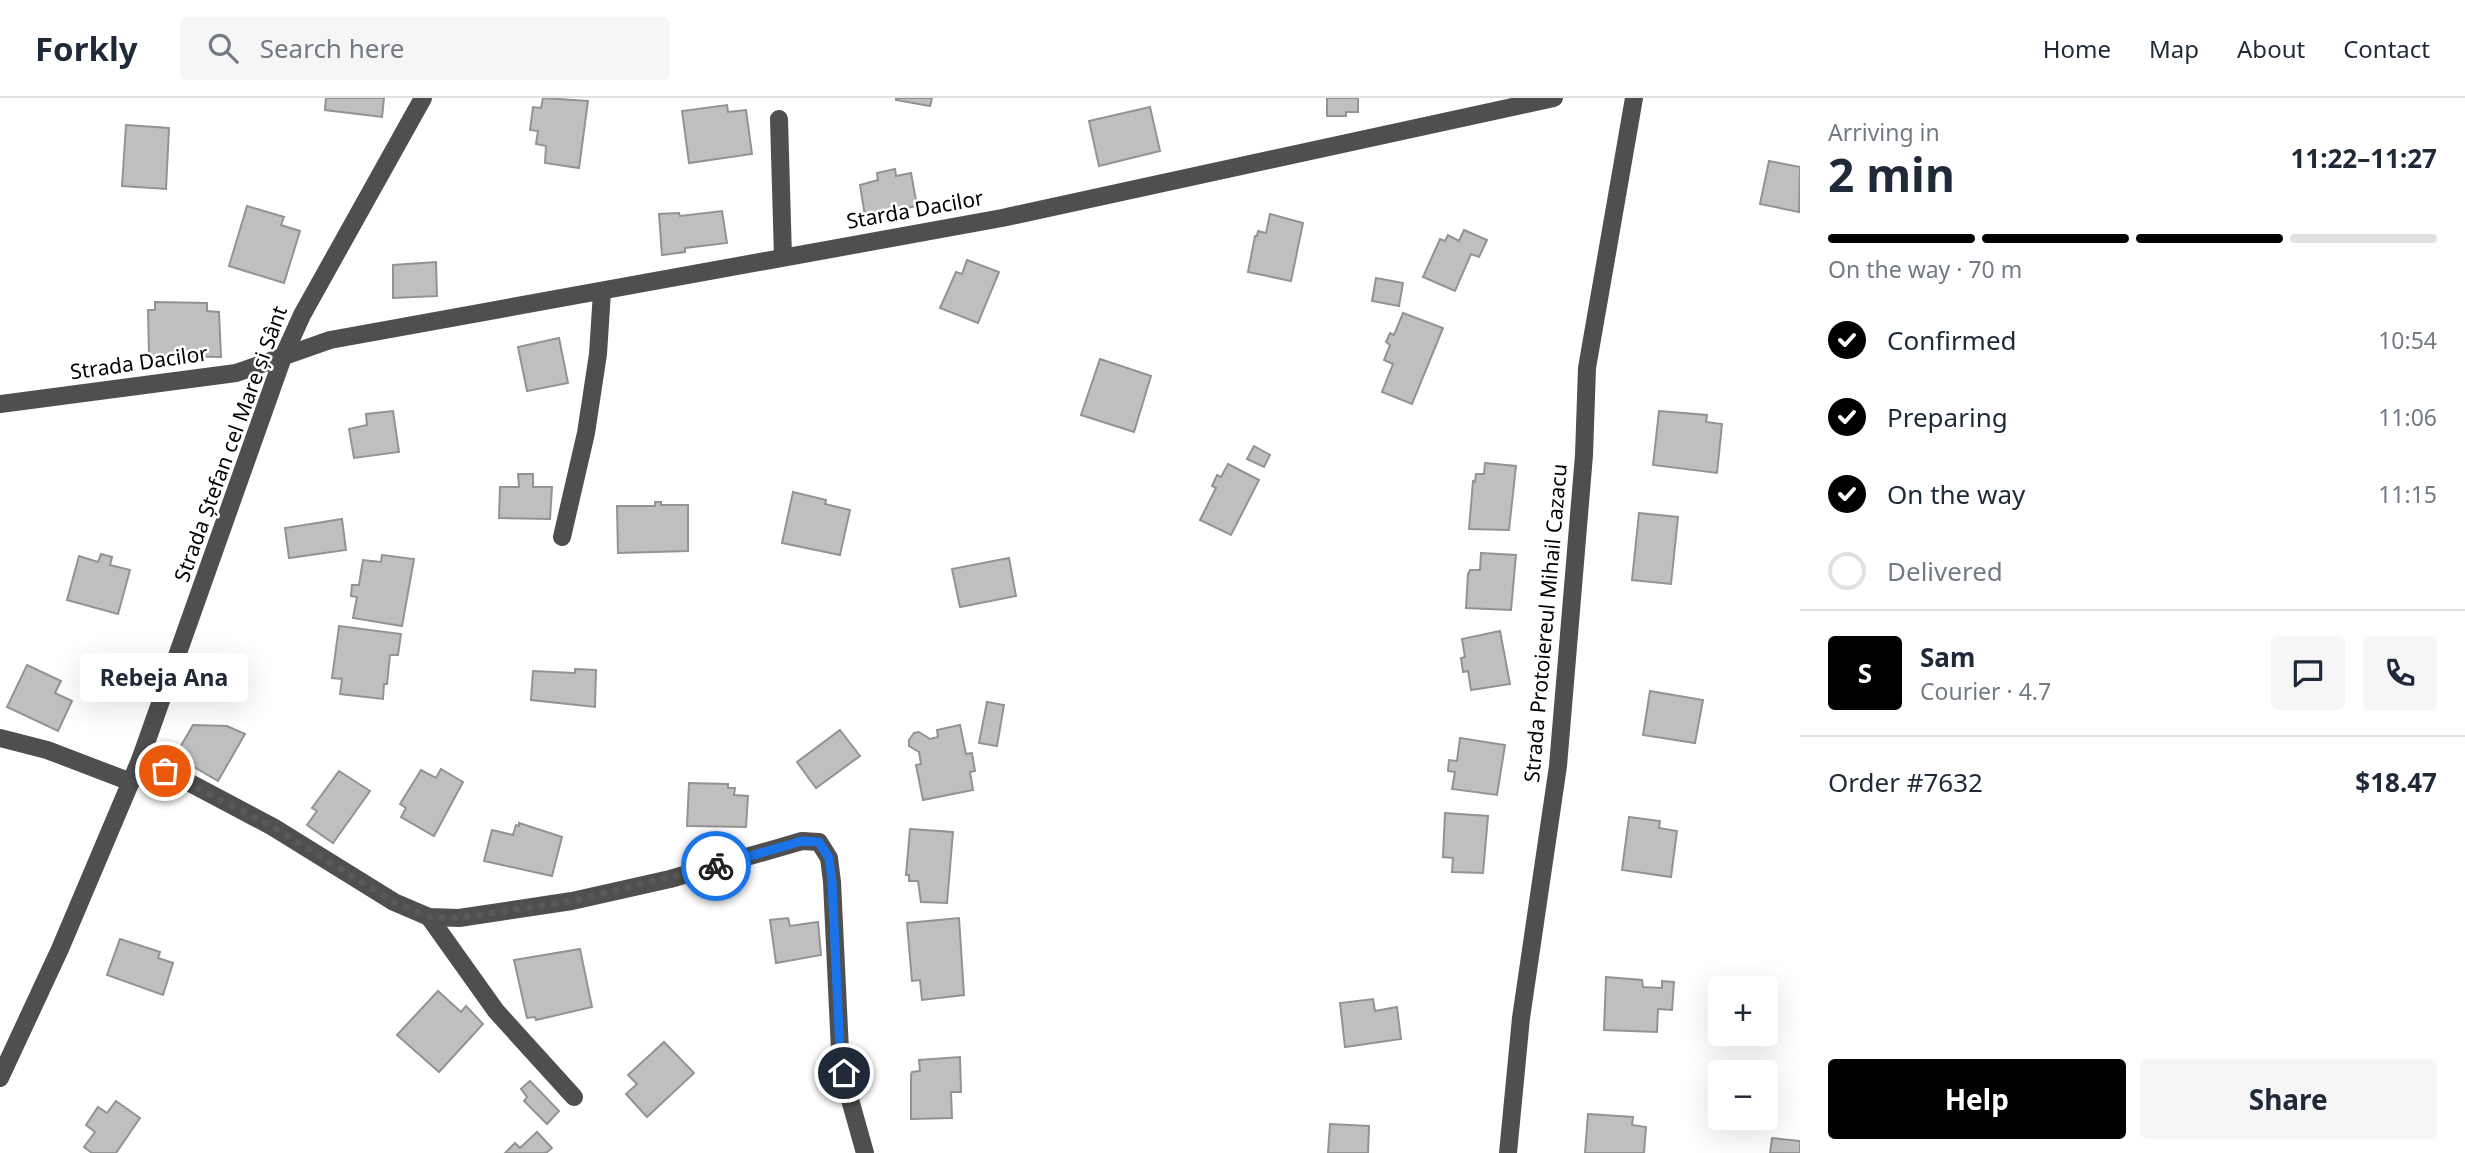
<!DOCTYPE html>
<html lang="en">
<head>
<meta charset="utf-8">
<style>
	body { margin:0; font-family:"Noto Sans",sans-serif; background:#f6f6f7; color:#1f2937; height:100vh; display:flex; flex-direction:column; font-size:26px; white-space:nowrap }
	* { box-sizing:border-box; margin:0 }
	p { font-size:23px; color:#747a83 }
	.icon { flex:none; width:38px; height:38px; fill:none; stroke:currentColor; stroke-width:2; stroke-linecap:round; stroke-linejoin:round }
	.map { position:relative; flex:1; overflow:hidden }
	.sheet { display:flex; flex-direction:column; background:#fff; width:665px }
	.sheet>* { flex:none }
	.tools { position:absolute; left:1708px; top:878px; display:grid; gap:14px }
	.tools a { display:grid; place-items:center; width:70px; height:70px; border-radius:7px; background:#fff; box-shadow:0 7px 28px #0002; font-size:35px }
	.pin { position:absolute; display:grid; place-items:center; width:60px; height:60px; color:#fff; margin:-30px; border:4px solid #fff; border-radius:50%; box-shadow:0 2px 7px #0007 }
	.courier { position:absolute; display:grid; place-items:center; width:70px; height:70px; margin:-35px; border:5px solid #1a73e8; border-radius:50%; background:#fff; color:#222; box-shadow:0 2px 9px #0007 }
	.bubble { position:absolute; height:49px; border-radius:7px; background:#fff; box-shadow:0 7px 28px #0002; font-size:23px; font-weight:700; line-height:49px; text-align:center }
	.summary em { font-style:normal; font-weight:700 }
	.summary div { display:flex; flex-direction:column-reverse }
	.summary { display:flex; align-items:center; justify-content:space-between; height:119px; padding:0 28px }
	h1 { font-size:46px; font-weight:700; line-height:52px }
	.bar { display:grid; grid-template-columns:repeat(4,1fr); gap:10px 7px; align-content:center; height:84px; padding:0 28px }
	.bar i { height:9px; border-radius:5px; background:#e0e1e3 }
	.bar .on { background:#000 }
	.bar p { grid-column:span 4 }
	.line { display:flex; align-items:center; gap:18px; padding:0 28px; border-top:2px solid #e0e1e3 }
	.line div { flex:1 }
	.round { display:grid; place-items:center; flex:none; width:74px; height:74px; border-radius:7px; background:#f6f6f7 }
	ol { padding:0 28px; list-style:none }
	li { display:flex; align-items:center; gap:21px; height:77px }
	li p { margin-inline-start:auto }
	li .icon { padding:7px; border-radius:50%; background:#000; color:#fff; stroke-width:4 }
	li:last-child { color:#747a83 }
	li i { width:38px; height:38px; border:4px solid #e0e1e3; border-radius:50% }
	.primary-button { display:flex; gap:14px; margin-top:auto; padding:14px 28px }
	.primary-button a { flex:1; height:80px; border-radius:7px; background:#000; color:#fff; font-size:28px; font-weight:700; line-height:80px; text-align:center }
	.primary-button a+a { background:#f6f6f7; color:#1f2937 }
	header { display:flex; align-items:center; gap:42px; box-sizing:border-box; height:98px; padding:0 35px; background:#fff; border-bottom:2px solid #e0e1e3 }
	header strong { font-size:33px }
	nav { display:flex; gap:38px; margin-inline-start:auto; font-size:24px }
	.search { width:490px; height:63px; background:#f6f6f7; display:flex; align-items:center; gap:18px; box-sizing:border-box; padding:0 24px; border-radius:7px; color:#747a83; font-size:26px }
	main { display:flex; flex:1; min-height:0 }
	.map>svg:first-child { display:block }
	.building { fill:#bfbfbf; stroke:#939393; stroke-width:2 }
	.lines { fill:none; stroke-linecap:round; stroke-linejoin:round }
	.minor { stroke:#4f4f4f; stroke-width:18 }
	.done { stroke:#595959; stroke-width:7; stroke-dasharray:0 12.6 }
	.route { stroke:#1a73e8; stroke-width:9 }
	.labels { text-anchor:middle; stroke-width:5; stroke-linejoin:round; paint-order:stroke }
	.street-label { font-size:21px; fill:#000; stroke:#fff }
</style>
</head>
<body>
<header>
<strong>Forkly</strong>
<div class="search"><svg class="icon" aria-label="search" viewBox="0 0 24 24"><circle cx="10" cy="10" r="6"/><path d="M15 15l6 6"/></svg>Search here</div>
<nav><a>Home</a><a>Map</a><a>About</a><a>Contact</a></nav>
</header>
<main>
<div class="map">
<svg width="1800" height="1055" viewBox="0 0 1800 1055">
	<rect width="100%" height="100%" fill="#fff"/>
	<!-- building -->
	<g class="building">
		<path d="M326,0h58l-2,19 -57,-7z"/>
		<path d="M543,0l45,3 -9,67 -34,-5 1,-17 -10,-2 2,-13 -8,-1 3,-23 8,1z"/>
		<path d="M896,0h36l-2,8 -34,-6z"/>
		<path d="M1327,0h31v14h-12v4h-19z"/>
		<path d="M727,7l1,7 18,-2 6,44 -63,9 -7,-52z"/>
		<path d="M1150,9l10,44 -61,15 -10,-45z"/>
		<path d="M126,27l43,3 -3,61 -44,-3z"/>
		<path d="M1769,63l31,6 -1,45 -39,-8z"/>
		<path d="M895,71l1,7 15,-3 6,33 -52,10 -5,-31 18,-5 -1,-7z"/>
		<path d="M247,108l37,11 -3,8 19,6 -16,52 -55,-17z"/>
		<path d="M722,113l5,32 -42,5v4l-23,3 -3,-41 20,-1 1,3z"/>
		<path d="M1270,116l33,9 -12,58 -43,-9 7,-36h2l1,-5 8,2z"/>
		<path d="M1464,132l23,10 -8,17 -8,-3 -16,37 -32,-14 17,-38 5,2 3,-6 11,6z"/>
		<path d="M967,162l32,12 -21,51 -38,-15 16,-36 6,2z"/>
		<path d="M436,164l1,34 -44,2v-33z"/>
		<path d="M1376,180l27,5 -4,23 -27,-5z"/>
		<path d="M155,204l52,1v8l12,1 2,45 -72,-1 -1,-46h7z"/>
		<path d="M1403,215l40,15 -31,76 -30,-12 11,-28 -9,-4 6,-15 -4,-3 4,-9 4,2z"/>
		<path d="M559,240l9,45 -41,8 -9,-44z"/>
		<path d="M1100,261l51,17 -17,56 -53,-17z"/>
		<path d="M393,313l6,41 -45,6 -5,-29 18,-4 -1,-11z"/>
		<path d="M1659,313l48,4 -1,7 16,2 -5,49 -64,-8z"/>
		<path d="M1254,348l16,9 -6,12 -17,-8z"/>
		<path d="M1485,365l31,3 -7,64 -40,-1 4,-48 2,1 1,-8h8z"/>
		<path d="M1228,366l31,16 -28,55 -31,-15 16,-32 -4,-2 5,-11 4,2z"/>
		<path d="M518,376h15v13h19l-2,32 -51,-1 1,-31h19z"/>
		<path d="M793,394l33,8 -1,4 25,6 -10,45 -58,-12z"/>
		<path d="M655,404h6v3h27v46l-70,2 -1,-47h38z"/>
		<path d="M1639,415l39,4 -7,67 -39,-4z"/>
		<path d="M342,421l4,31 -57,8 -4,-30z"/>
		<path d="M1481,455l35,2 -5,55 -45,-2 2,-34 2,-4h10z"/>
		<path d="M101,456l11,3 -2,8 20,5 -12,44 -51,-14 12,-44 19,6z"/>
		<path d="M382,457l32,4 -12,67 -49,-8 4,-21 -6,-1 1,-11h7l4,-25 18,2z"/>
		<path d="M1009,460l7,38 -56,11 -8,-38z"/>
		<path d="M339,528l62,8 -3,21h-8l-3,29h-3l-1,15 -43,-5 2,-15 -10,-1z"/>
		<path d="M1500,533l10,53 -39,6 -3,-19 -5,1 -2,-14 4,-1 -3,-18z"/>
		<path d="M27,567l34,16 -6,12 17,8 -14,30 -51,-24z"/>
		<path d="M575,571l21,1 -1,37 -64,-7 2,-29 42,2z"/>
		<path d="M1650,593l53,9 -8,43 -52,-8z"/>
		<path d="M987,604l17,3 -7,41 -18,-3z"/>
		<path d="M193,627l34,1 18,8 -27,47 -43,-25z"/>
		<path d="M960,627l6,29 6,-1 3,18 -5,1 3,18 -50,10 -7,-35 5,-1 -2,-12 -10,-6v-6l5,-7 5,-1 11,7 8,-2 -1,-7z"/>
		<path d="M840,632l20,26 -44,32 -19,-26z"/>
		<path d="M1460,640l45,7 -8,50 -45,-6 3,-17 -7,-1 1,-11 8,1z"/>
		<path d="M441,671l22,13 -29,54 -33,-19 5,-9 -6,-4 21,-34 15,8z"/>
		<path d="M339,673l31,20 -37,52 -26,-18 10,-14 -5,-3z"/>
		<path d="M689,685l39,1v4h7l-1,7 14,1 -2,31 -59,-1z"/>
		<path d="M1445,715l43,3 -5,57 -31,-1 1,-14 -10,-1z"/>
		<path d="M1629,719l31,4 -1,7 18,3 -6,46 -49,-7z"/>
		<path d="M519,725l43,14 -10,39 -68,-15 8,-31 21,5 3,-10 3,1z"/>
		<path d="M910,731l43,3 -6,71 -26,-1 -3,-21h-9v-6h-3z"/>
		<path d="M788,820l2,8 28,-4 3,33 -45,8 -6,-43z"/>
		<path d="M959,820l5,77 -42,5 -2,-20 -8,1 -5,-58z"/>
		<path d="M120,841l40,13 -2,6 15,5 -10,32 -56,-20z"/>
		<path d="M580,851l12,58 -56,13 -1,-3 -8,1 -13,-58z"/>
		<path d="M1606,879l36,3 1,7 19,1v-7l12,1 -2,28 -14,-1 -1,23 -53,-2z"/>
		<path d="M438,893l23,21 5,-6 17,18 -44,48 -42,-37z"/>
		<path d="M1373,901l2,12 22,-4 4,32 -56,8 -5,-44z"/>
		<path d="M664,944l30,31 -47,44 -21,-23 11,-10 -9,-9z"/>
		<path d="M960,959l1,35h-10l1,26 -41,1v-44l1,-3 8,-1 -1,-11z"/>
		<path d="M530,983l29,30 -12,13 -23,-23 3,-4 -6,-8z"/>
		<path d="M116,1003l24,17 -24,35h-24l-8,-6 11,-15 -9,-7 12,-18 9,6z"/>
		<path d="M1588,1016l45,3 -1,8 14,2 -2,26h-59z"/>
		<path d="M1330,1026l39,2 -1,27h-40z"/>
		<path d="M537,1034l15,16 -6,5h-41l10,-10 5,5z"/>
		<path d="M1772,1040l28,3v12h-30z"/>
	</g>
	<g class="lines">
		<!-- minor -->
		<g class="minor">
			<path d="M779,21l4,138"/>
			<path d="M0,306l236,-31 94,-33 672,-122 552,-120"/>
			<path d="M562,439l24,-104 12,-79 4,-62"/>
			<path d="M0,640l47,12 84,32"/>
			<path d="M140,662l50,23 83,44 121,75 35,15 30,1 113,-17 98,-22 132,-38 17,1 10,16 3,24 8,169 9,45 16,57"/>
			<path d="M429,819l67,94 78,86"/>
			<path d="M0,980l60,-129 80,-189 143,-403 19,-42 121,-217"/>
			<path d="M1508,1055l13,-135 37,-252 26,-311 3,-87 47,-270"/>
		</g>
	</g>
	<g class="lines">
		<!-- done -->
		<path class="done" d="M165,673l108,56 121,75 35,15 30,1 113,-17 144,-35"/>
		<!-- route -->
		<path class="route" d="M716,768l86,-25 17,1 10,16 3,24 8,169 4,22"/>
	</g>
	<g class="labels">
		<!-- street labels -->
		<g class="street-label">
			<text transform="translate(915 112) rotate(-10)" y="7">Starda Dacilor</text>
			<text transform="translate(139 265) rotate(-8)" y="7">Strada Dacilor</text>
			<text transform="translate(231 346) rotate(-70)" y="7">Strada Ștefan cel Mare și Sânt</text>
			<text transform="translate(1546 525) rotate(-85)" y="7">Strada Protoiereul Mihail Cazacu</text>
		</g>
	</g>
</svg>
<div class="tools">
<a>+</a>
<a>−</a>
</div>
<div class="pin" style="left:165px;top:673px;background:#ea580c"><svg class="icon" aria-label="bag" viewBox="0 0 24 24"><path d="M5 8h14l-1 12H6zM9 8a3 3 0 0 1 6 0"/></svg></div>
<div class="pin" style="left:844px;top:975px;background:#1f2937"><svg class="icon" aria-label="home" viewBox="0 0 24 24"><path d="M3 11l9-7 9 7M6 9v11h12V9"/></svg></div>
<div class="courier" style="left:716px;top:768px"><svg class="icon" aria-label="bike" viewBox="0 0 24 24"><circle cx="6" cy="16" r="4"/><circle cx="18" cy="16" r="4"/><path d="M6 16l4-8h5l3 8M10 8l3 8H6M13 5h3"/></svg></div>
<div class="bubble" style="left:80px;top:555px;width:168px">Rebeja Ana</div>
</div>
<section class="sheet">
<div class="summary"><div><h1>2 min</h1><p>Arriving in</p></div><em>11:22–11:27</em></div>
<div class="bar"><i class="on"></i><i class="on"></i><i class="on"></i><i></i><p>On the way · 70 m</p></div>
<ol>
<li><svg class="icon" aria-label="check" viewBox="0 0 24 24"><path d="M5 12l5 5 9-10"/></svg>Confirmed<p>10:54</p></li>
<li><svg class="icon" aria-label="check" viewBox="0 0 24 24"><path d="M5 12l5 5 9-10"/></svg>Preparing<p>11:06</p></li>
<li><svg class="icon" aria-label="check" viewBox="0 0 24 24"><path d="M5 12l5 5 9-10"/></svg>On the way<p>11:15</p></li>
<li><i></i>Delivered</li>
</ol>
<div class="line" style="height:126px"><b class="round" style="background:#000;color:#fff">S</b><div><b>Sam</b><p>Courier · 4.7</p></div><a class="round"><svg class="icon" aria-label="chat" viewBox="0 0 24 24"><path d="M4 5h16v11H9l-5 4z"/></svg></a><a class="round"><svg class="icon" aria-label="phone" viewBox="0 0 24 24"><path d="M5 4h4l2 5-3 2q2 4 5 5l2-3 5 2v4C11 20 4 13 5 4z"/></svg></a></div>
<div class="line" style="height:91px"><div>Order #7632</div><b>$18.47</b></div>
<div class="primary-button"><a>Help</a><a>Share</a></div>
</section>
</main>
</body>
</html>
